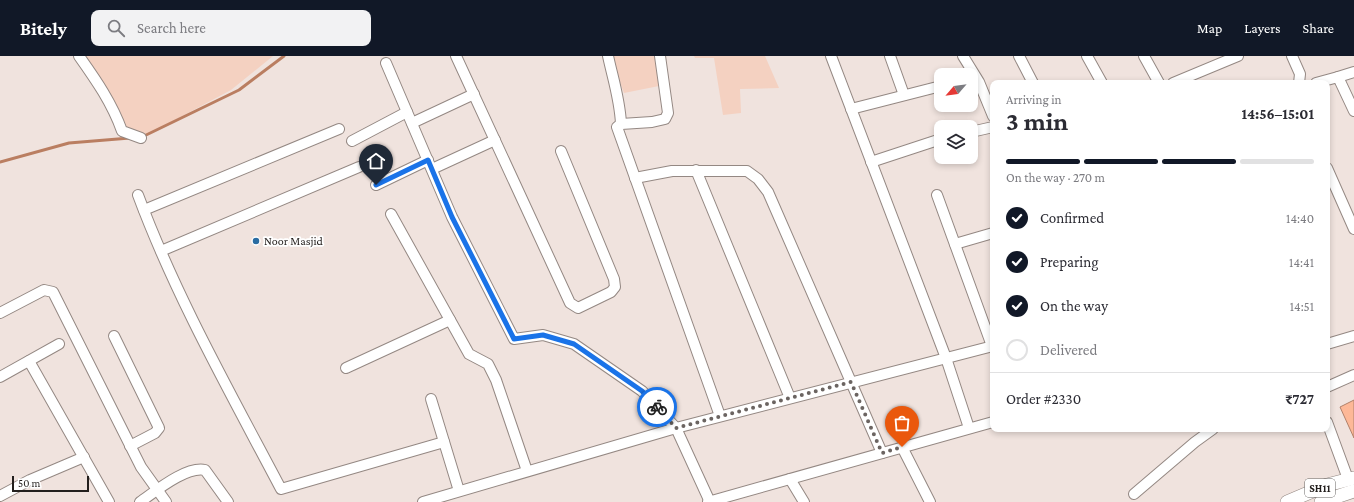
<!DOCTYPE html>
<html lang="en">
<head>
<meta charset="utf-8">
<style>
	body { margin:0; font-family:"Crimson Pro",serif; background:#f2f2f3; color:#2b2b33; height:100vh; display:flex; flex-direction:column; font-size:15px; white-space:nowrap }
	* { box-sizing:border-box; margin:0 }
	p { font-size:13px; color:#7c7c81 }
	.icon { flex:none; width:22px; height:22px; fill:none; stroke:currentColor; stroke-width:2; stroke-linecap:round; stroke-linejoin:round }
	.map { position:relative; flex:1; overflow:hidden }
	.drawer { position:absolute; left:990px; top:24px; width:340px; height:352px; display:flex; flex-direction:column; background:#fff; border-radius:8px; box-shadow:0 2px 6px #0003 }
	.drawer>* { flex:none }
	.needle { width:26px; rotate:242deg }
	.fabs { position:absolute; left:934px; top:12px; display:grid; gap:8px }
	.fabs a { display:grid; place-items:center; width:44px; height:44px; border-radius:8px; background:#fff; box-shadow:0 2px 6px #0003; font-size:20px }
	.scale { position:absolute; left:12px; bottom:10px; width:77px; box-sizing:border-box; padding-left:4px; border:2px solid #231f1d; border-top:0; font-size:11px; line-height:14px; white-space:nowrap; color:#231f1d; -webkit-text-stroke:3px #fff; paint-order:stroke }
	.pin { position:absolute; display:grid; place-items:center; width:34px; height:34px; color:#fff; margin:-41px -17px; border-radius:50% 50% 50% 0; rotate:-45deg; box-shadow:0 0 4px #0007 }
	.pin .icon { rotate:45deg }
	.courier { position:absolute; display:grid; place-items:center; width:40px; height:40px; margin:-20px; border:3px solid #1a73e8; border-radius:50%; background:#fff; color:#222; box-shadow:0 1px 5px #0007 }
	.overview em { font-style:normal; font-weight:700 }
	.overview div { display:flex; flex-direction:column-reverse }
	.overview { display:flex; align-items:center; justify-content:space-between; height:68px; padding:0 16px }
	h1 { font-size:26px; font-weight:700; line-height:30px }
	.bar { display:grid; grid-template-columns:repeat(4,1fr); gap:6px 4px; align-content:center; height:48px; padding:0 16px }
	.bar i { height:5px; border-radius:3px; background:#e1e1e2 }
	.bar .selected { background:#111827 }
	.bar p { grid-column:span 4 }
	.line { display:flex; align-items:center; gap:10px; padding:0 16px; border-top:1px solid #e1e1e2 }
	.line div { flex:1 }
	ol { padding:0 16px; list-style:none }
	li { display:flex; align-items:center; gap:12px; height:44px }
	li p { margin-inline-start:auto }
	li .icon { padding:4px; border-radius:50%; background:#111827; color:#fff; stroke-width:4 }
	li:last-child { color:#7c7c81 }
	li i { width:22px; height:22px; border:2px solid #e1e1e2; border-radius:50% }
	header { display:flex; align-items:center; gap:24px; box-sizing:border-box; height:56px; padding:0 20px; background:#111827; color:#fff }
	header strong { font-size:19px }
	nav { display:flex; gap:22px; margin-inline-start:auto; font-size:14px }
	.search { width:280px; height:36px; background:#f2f2f3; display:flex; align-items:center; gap:10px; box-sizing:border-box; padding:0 14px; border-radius:8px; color:#7c7c81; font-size:15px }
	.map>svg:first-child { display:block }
	.green { fill:#f4d1c1 }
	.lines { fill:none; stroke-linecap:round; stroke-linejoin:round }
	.stream { stroke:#ba7e61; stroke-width:3 }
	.building { fill:#fdb897; stroke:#b1816a }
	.minor-casing { stroke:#948883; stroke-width:12 }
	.major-casing { stroke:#948883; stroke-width:14 }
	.minor { stroke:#fff; stroke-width:10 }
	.major { stroke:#fff; stroke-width:13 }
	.done { stroke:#6b6461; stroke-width:4; stroke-dasharray:0 7.2 }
	.route { stroke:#1a73e8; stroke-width:5 }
	.poi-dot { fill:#296ca2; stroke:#fff; stroke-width:1.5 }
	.labels { text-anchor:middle; stroke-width:3.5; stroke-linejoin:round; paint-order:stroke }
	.shield { fill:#fff; stroke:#656261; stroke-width:1 }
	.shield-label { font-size:11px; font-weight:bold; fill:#231f1d }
	.poi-label { font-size:12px; fill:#231f1d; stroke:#fff; text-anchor:start }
</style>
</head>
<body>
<header>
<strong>Bitely</strong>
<div class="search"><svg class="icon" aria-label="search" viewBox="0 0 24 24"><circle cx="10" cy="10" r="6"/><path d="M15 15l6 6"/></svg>Search here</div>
<nav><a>Map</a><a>Layers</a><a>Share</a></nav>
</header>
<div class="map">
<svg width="1354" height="446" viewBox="0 0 1354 446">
	<rect width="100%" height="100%" fill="#f0e3de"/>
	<!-- green -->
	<g class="green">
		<path d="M82,0h191l-42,34 -90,48 -19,-7z"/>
		<path d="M610,0h50l4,29 -40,8z"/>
		<path d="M694,0h71l14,32 -39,1 1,24 -18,2 -9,-57h-19z"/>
	</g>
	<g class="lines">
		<!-- stream -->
		<g class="stream">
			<path d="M142,81l97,-47 45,-34"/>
			<path d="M0,106l69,-19 61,-5"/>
		</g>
	</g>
	<!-- building -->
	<path class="building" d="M1354,344v38l-14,-31z"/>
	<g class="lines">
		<!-- minor casing -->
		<g class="minor-casing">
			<g id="minor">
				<path d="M79,0c17,24 33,47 43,75l19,7"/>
				<path d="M456,0l114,247 8,5 33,-16 4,-5 -1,-8 -53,-128"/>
				<path d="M608,0c5,23 12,44 13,68"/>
				<path d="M660,0l8,57 -3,6 -13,3 -31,2 -4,3 103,289"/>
				<path d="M831,0l115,302 23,70"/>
				<path d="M890,0l14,39"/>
				<path d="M963,0l16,26 14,34"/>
				<path d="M1019,0l14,27"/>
				<path d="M1087,0l15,27"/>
				<path d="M1144,0l15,27"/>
				<path d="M1292,0l8,18 -1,9"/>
				<path d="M386,7l66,154 62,122 29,-4 31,9 68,47 34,37 34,74"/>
				<path d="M1338,21l16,-5"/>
				<path d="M1173,27l65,-27"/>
				<path d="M1316,27l22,-6 16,34"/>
				<path d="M851,53l90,-23"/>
				<path d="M412,67l62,-29"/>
				<path d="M971,76l22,-5"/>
				<path d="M352,85l55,-29"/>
				<path d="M871,106l70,-23"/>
				<path d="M1327,112l27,61"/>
				<path d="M432,113l63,-29"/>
				<path d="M696,114l94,228"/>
				<path d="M635,122l37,-7h75l11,8 10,13 114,261"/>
				<path d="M376,129l52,-25"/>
				<path d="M138,139c38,102 93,199 143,294l163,-47"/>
				<path d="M937,139l55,151"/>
				<path d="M144,154l195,-81"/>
				<path d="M391,158l78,140 19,10 8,16 31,91"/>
				<path d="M955,188l38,-11"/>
				<path d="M161,195l198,-84"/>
				<path d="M0,257l44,-23 9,2 88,175 25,35"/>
				<path d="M114,280l45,92 -4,5 -25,13"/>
				<path d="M1327,288l27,-8"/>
				<path d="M29,305l80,141"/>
				<path d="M346,312l104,-48"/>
				<path d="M0,321l59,-33"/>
				<path d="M1327,331l27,-12"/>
				<path d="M431,343l28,92"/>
				<path d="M1327,366l21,57"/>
				<path d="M902,391l28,55"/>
				<path d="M790,423l14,23"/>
				<path d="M1134,438l61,-52 18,-13"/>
				<path d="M0,440l30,-16 54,-23"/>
				<path d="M140,446c16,-11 46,-36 65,-32l23,32"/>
				<path d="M423,446l253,-74 317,-82"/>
				<path d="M708,446l285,-80"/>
			</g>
		</g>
		<!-- major casing -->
		<g class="major-casing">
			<g id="major">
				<path d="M1287,446l40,-17 27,-7"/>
				<path d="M1321,446l33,-11"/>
			</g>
		</g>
		<!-- minor -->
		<use href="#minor" class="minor"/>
		<!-- major -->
		<use href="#major" class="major"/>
	</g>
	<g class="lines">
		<!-- done -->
		<path class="done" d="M657,351l19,21 175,-46 31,71 20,-6"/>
		<!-- route -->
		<path class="route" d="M376,129l52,-25 24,57 62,122 29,-4 31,9 68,47 15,16"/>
	</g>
	<!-- markers -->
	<circle class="poi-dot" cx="256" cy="185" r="4"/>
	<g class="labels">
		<!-- shield labels -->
		<rect class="shield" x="1305" y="423" width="30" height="18" rx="3"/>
		<g class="shield-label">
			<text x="1320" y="436">SH11</text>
		</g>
		<!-- poi labels -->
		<g class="poi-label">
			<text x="264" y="189">Noor Masjid</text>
		</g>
	</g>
</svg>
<div class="fabs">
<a><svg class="needle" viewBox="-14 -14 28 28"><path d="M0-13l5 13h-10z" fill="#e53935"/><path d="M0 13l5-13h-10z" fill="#7c7c81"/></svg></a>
<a><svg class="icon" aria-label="layers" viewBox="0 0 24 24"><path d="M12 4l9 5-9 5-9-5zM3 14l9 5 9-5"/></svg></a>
</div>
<div class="scale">50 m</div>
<div class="pin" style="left:902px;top:391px;background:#ea580c"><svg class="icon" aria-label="bag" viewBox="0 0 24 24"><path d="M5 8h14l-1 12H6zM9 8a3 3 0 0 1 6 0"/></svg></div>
<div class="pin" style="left:376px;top:129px;background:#1f2937"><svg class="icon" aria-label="home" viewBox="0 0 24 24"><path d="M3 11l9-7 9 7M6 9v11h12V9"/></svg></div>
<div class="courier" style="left:657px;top:351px"><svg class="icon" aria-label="bike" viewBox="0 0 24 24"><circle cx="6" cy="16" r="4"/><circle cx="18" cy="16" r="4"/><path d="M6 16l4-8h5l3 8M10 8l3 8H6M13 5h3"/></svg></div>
<section class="drawer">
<div class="overview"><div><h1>3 min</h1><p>Arriving in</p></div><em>14:56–15:01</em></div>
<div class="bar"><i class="selected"></i><i class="selected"></i><i class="selected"></i><i></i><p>On the way · 270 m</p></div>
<ol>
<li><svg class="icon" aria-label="check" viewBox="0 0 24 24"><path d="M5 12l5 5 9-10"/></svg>Confirmed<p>14:40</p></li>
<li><svg class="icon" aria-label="check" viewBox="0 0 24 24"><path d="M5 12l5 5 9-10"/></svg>Preparing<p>14:41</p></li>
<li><svg class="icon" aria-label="check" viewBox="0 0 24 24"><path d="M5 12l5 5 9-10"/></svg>On the way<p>14:51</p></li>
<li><i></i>Delivered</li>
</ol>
<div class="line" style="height:52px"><div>Order #2330</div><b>₹727</b></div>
</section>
</div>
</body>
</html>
